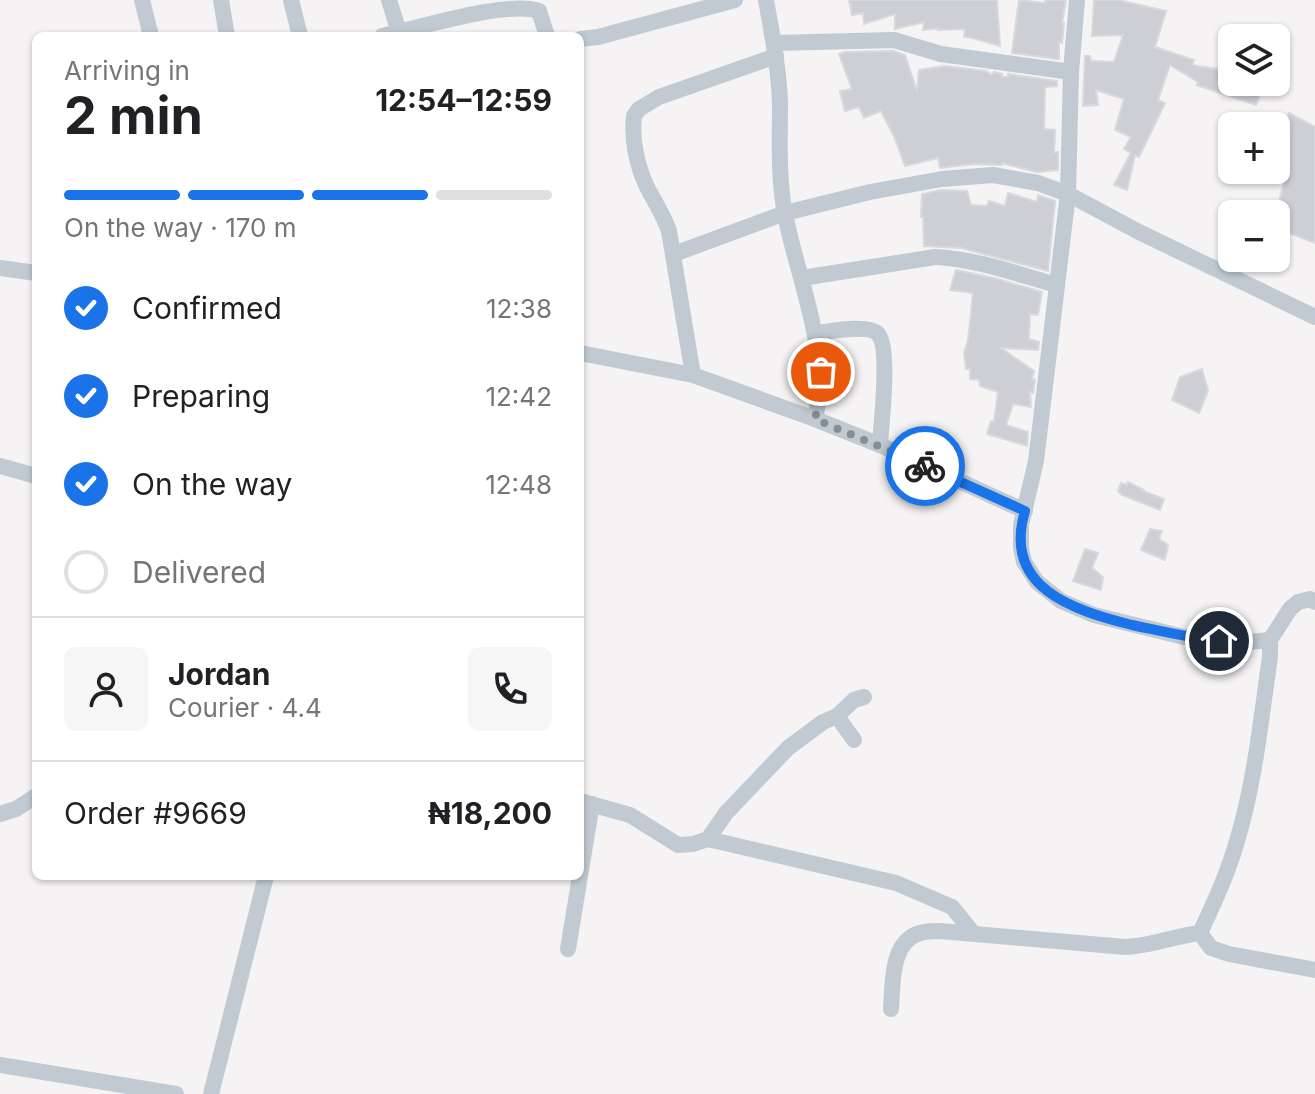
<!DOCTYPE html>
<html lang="en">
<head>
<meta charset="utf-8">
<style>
	body { margin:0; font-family:Inter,sans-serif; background:#f6f6f6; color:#202124; height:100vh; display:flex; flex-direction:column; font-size:30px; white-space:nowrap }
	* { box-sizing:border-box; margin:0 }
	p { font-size:26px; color:#757577 }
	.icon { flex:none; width:44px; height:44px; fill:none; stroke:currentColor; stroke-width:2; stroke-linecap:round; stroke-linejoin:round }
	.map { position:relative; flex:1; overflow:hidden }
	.side { position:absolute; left:32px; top:32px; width:552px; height:848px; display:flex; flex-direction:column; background:#fff; border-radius:12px; box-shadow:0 2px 6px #0004 }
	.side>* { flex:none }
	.controls { position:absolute; left:1218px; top:24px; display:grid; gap:16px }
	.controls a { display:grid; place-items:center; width:72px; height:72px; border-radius:12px; background:#fff; box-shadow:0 2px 6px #0004; font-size:40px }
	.pin { position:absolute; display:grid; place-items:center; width:68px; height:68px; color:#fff; margin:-34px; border:4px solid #fff; border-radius:50%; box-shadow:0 2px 8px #0007 }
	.courier { position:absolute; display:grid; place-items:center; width:80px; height:80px; margin:-40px; border:6px solid #1a73e8; border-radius:50%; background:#fff; color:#222; box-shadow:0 2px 10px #0007 }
	.overview em { font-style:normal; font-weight:700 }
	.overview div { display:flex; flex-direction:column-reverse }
	.overview { display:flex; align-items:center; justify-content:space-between; height:136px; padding:0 32px }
	h1 { font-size:52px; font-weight:700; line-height:60px }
	.bar { display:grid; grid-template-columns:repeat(4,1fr); gap:12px 8px; align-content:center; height:96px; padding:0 32px }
	.bar i { height:10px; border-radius:6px; background:#e0e0e0 }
	.bar .current { background:#1a73e8 }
	.bar p { grid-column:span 4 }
	.line { display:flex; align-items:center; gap:20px; padding:0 32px; border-top:2px solid #e0e0e0 }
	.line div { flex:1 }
	.round { display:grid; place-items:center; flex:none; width:84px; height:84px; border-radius:12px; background:#f6f6f6 }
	ol { padding:0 32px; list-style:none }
	li { display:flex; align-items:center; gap:24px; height:88px }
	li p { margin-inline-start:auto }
	li .icon { padding:8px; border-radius:50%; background:#1a73e8; color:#fff; stroke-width:4 }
	li:last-child { color:#757577 }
	li i { width:44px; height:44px; border:4px solid #e0e0e0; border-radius:50% }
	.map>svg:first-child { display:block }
	.building { fill:#cdcfd5; stroke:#d7d9de; stroke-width:2 }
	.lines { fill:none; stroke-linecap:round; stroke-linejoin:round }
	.street { stroke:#c1cad2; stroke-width:16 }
	.done { stroke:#868d94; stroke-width:8; stroke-dasharray:0 14.4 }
	.route { stroke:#1a73e8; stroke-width:10 }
</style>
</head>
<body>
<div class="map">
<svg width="1315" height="1094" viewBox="0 0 1315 1094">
	<rect width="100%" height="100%" fill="#f5f3f3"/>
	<!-- building -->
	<g class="building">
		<path d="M849,0h148l3,46 -28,-8 -8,-1 1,-8 -27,1 1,-2 -16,2 1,-8 -29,7v-15l-31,10 -1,-11 -11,2z"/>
		<path d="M1019,0l26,3v-3h21l-4,23h2l-2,20 -3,-1v17l-47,-6z"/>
		<path d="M1094,0h24l48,11 -11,36 39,13 -2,5 25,4 3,4 12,5v4h11l19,7 -6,16 -59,-20 1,-3 -28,-17 -12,35 7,3 -26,54 -4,-2 -8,35 -13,-5 17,-32 -7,-4 7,-12 -16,-7 9,-31 -28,-9 2,15 -15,1 2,-50h5l1,5 23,1 9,-27 -31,1z"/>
		<path d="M893,51l12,4 12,36 2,-21 25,-4 42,5 6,4 2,-3 8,2v3h6v-3l49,7v5l-11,1 -1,1 -1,41 11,1 -1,22h4v18l-22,2 -34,-9v2l-27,-1 -35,4 -2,-10 -33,8 -11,-30 -13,-25 -17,7 -5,-11 -14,4 -5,-20 12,-2 -13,-35 5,-2z"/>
		<path d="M1289,113l26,14v116l-39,-15v-11l8,-36 -8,-3v-39z"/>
		<path d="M941,190l26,1 4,14 16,1 2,-5 16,5 3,-13 29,9 1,-7 17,6 -7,70 -87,-23 -37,-2 -1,-29h-2l1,-23z"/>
		<path d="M956,270l38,8 48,14 -4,23 -8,-1 -1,25 10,3 -1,8 -37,-2 33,23 -2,8 3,1 -2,13 -3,-1 1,15 -18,-3 -7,21 22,7 -1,14 -40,-12 4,-13 3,1 4,-30 -18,-6 -1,-6 -9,-1v-10h-4l-2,-16 4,-13 5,-47 -23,-3z"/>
		<path d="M1202,369l6,22 -9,22 -27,-13 8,-23z"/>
		<path d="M1128,482l16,8 -1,1 21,8 -4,11 -38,-15 -4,-4 3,-8 6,2z"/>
		<path d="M1150,529l12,2 -3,8 9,6 -3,15 -24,-10z"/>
		<path d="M1085,549l13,4 -6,15 11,9 -2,13 -28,-9z"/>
	</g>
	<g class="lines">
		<!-- street -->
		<g class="street">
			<path d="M142,0l9,36"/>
			<path d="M221,0l6,36"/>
			<path d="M291,0l9,36"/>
			<path d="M389,0l10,32"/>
			<path d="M766,0c6,34 13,69 14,104 0,36 -2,74 5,110 13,68 46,135 30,205"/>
			<path d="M1077,0l-6,72 -3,122 -32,267 -15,64v23l3,14 13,20 24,19 33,14 90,22 53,6 33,-3"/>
			<path d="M382,36c37,-8 126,-36 157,-25l8,25"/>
			<path d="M580,39l18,-2 137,-37"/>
			<path d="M774,43l120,-3 47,14 130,18"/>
			<path d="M674,254l111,-41 85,-21 72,-13 51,-4 45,8 30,11 71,38 176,85"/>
			<path d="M0,268l36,5"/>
			<path d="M802,278l133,-21c42,2 82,17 122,28"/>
			<path d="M815,333c13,-1 51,-9 62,0 14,11 4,93 3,112"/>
			<path d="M580,353l113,22 122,44 65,26 145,66"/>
			<path d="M693,375l-24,-144c-6,-17 -15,-30 -23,-46 -9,-20 -15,-47 -12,-69l5,-7 20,-12 117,-41"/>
			<path d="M0,466l36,10"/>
			<path d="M837,716l17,-16 10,-3"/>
			<path d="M580,801l50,14 48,30 15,-1 15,-5 18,-26 62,-65 35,-26 14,-6 17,24"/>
			<path d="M0,814l16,-5 20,-13"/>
			<path d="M708,839l188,44 56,24 21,26"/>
			<path d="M580,876l12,-72"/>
			<path d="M1200,933c14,-30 28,-60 37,-92 18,-59 24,-123 33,-184v-17l20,-31 8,-7 12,-3 5,3"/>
			<path d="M1200,933l11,15 18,6 86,16"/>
			<path d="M568,949l12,-73"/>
			<path d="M891,1009c2,-25 -1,-67 29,-76 6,-2 14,-2 20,-2l185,16c26,-1 50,-11 75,-14"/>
			<path d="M0,1065l176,29"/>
			<path d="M211,1094l55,-218"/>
		</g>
	</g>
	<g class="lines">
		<!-- done -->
		<path class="done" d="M821,372l-2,28 -4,19 110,47"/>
		<!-- route -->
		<path class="route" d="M925,466l100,45c-23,77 48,99 107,114 29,6 57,13 87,16"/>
	</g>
</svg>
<div class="controls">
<a><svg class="icon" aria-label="layers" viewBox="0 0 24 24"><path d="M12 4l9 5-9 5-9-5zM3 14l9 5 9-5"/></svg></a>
<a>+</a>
<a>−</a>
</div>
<div class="pin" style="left:821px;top:372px;background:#ea580c"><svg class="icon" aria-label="bag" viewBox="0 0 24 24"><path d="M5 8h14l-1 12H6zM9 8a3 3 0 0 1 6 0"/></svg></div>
<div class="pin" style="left:1219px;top:641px;background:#1f2937"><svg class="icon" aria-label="home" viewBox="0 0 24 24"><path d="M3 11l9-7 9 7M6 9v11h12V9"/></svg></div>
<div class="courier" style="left:925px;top:466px"><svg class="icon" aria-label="bike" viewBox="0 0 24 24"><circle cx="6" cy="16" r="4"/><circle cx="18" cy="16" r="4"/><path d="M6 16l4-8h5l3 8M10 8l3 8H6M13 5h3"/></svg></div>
<section class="side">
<div class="overview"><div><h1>2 min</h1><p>Arriving in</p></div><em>12:54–12:59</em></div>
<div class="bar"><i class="current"></i><i class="current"></i><i class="current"></i><i></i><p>On the way · 170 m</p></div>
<ol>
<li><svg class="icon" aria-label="check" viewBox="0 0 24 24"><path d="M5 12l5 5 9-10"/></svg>Confirmed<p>12:38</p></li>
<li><svg class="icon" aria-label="check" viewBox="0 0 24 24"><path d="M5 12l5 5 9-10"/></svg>Preparing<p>12:42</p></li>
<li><svg class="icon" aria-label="check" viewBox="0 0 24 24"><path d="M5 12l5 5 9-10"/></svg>On the way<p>12:48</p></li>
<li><i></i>Delivered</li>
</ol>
<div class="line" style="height:144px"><a class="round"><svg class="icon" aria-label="person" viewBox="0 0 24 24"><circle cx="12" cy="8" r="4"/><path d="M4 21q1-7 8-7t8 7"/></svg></a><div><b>Jordan</b><p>Courier · 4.4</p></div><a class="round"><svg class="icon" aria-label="phone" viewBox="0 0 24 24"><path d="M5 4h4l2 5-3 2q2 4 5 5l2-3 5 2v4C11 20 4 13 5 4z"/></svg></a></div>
<div class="line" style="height:104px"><div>Order #9669</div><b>₦18,200</b></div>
</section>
</div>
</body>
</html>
